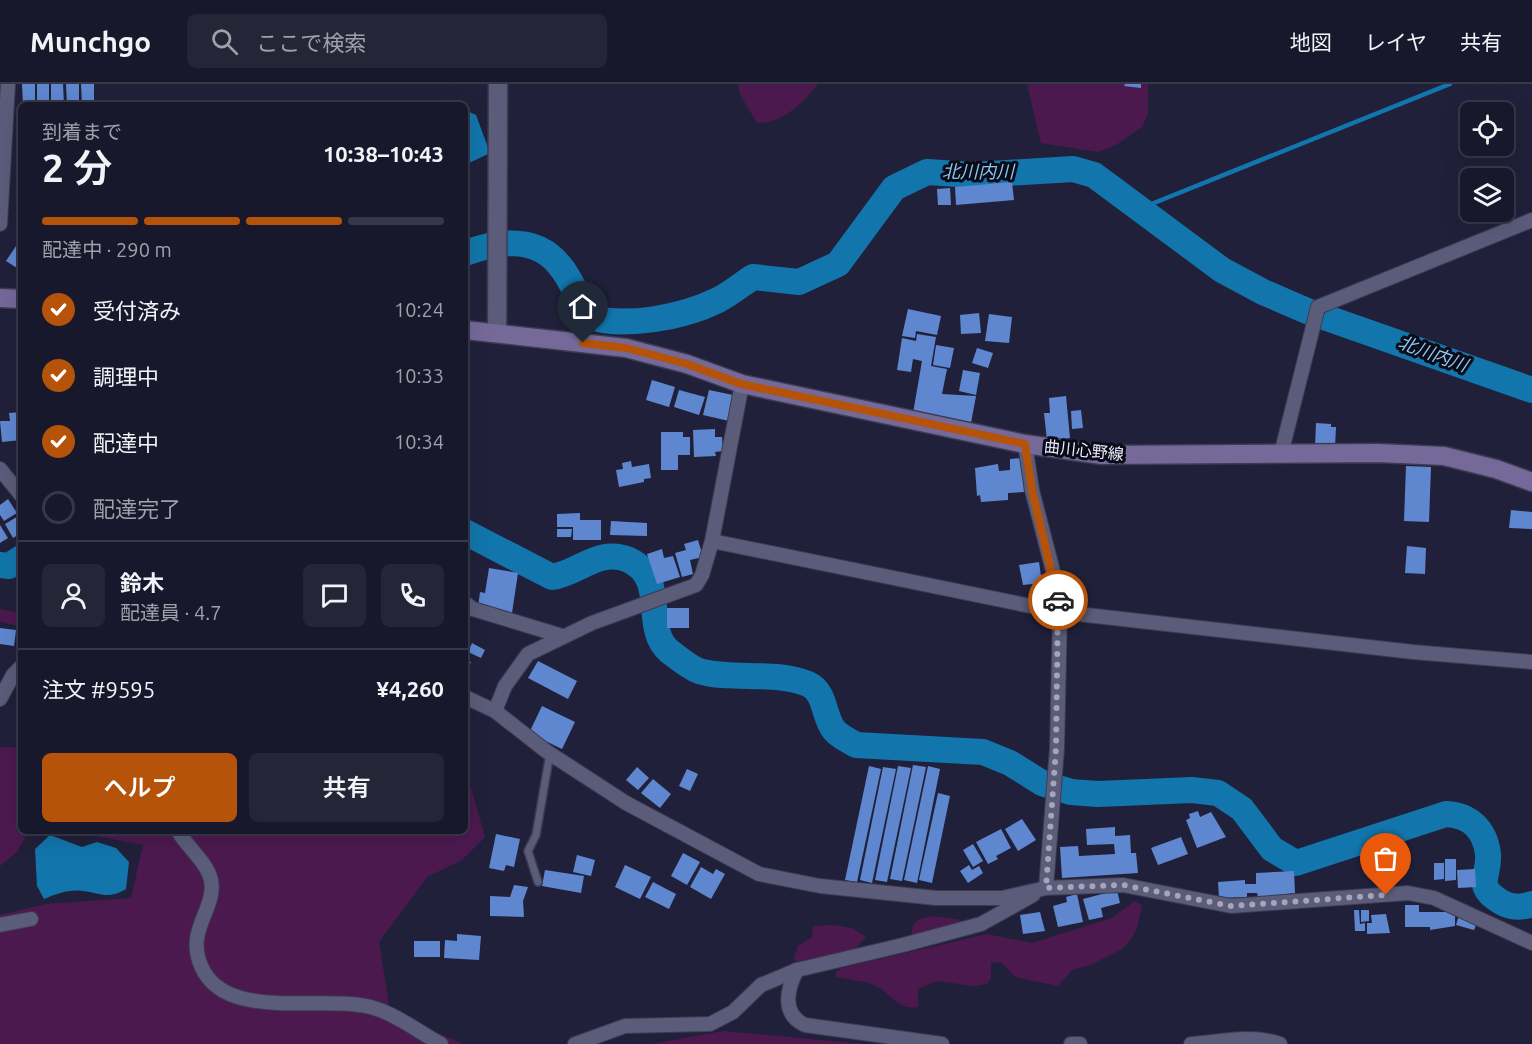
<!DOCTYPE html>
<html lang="ja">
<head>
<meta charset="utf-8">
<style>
	body { margin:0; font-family:Ubuntu,"Noto Sans JP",sans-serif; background:#252538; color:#f1f3f6; height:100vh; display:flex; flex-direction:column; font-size:22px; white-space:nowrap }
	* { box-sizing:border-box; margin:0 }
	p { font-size:20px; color:#9fa0a9 }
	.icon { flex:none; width:33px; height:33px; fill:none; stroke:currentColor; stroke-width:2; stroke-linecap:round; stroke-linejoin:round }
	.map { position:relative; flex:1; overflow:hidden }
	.details { position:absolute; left:18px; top:18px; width:450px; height:732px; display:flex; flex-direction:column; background:#18182c; border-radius:9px; box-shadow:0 6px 24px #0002,0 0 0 2px #363748 }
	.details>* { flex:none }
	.buttons { position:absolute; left:1460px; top:18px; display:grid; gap:12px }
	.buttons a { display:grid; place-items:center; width:54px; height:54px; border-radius:9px; background:#18182c; box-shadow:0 6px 24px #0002,0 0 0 2px #363748; font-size:30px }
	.pin { position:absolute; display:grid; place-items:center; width:51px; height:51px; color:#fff; margin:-62px -26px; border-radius:50% 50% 50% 0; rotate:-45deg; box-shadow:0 0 6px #0007 }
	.pin .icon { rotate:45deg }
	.courier { position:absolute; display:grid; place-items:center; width:60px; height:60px; margin:-30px; border:4px solid #b45309; border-radius:50%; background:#fff; color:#222; box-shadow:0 2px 8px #0007 }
	.head em { font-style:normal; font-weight:600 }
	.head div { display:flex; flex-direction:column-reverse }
	.head { display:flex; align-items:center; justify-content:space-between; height:102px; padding:0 24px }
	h1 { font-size:39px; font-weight:600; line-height:45px }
	.bar { display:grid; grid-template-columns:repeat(4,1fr); gap:9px 6px; align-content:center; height:72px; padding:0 24px }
	.bar i { height:8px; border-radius:4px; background:#363748 }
	.bar .selected { background:#b45309 }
	.bar p { grid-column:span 4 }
	.line { display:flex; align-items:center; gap:15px; padding:0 24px; border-top:2px solid #363748 }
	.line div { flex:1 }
	.round { display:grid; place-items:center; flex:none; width:63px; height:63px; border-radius:9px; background:#252538 }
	ol { padding:0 24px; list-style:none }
	li { display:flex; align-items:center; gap:18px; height:66px }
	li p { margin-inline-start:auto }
	li .icon { padding:6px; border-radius:50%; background:#b45309; color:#fff; stroke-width:4 }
	li:last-child { color:#9fa0a9 }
	li i { width:33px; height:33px; border:3px solid #363748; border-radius:50% }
	.cta { display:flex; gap:12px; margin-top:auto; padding:12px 24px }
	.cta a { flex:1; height:69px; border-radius:9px; background:#b45309; color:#fff; font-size:24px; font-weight:600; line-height:69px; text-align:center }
	.cta a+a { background:#252538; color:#f1f3f6 }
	header { display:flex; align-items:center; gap:36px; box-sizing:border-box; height:84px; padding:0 30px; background:#18182c; border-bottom:2px solid #363748 }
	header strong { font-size:28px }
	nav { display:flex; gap:33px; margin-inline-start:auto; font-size:21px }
	.search { width:420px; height:54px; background:#252538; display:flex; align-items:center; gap:15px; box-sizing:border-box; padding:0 21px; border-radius:9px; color:#9fa0a9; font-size:22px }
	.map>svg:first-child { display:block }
	.green { fill:#4c194f }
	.water { fill:#1276ac }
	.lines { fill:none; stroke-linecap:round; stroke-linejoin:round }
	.stream { stroke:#1276ac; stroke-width:4.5 }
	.river { stroke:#1276ac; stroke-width:26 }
	.building { fill:#5f87cf }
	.service-casing { stroke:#3c3b51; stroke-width:10 }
	.minor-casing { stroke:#3c3b51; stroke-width:16 }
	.tertiary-casing { stroke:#3c3b51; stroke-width:21 }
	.secondary-casing { stroke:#3c3b51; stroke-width:21 }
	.service { stroke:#5b5c7a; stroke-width:7 }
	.minor { stroke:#5b5c7a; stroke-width:14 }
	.tertiary { stroke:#5b5c7a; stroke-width:18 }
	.secondary { stroke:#756999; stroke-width:18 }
	.done { stroke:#a4a5b9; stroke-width:6; stroke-dasharray:0 10.8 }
	.route { stroke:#b45309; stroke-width:8 }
	.labels { text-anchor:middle; stroke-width:6; stroke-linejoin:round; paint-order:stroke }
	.street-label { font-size:16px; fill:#ebecfe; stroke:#0b0b17 }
	.water-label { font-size:18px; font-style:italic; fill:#89c7f3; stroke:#0b0b17 }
</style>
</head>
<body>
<header>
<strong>Munchgo</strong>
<div class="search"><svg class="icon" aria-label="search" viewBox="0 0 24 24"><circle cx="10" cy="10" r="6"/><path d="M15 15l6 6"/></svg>ここで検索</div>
<nav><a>地図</a><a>レイヤ</a><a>共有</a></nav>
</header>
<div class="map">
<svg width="1532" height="960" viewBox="0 0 1532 960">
	<rect width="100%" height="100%" fill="#20203a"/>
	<!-- green -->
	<g class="green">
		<path d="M739,0h79c-16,20 -35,39 -61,39l-18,-30z"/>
		<path d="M1027,0h121v30l-6,13 -26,18 -18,7 -57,-9z"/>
		<path d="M0,525l21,4v13l-21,-4z"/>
		<path d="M0,663h21v84h8l-12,21 -17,14z"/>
		<path d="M465,683l20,70 -23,23 -35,17 -48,65 11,69 73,33h-463v-129l46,-11 85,-6 12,-53 -72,-14h394z"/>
		<path d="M1135,817l7,4 -5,23 -6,11 -9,10 -32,16 -18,5 -14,16 -43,-9 -13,-14 -11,-1v17l-4,5 -13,2 -38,-5 -18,8v18c-18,3 -25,-10 -38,-19 -10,-7 -30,-8 -43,-11l-2,-4 7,-5 145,-34 45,9 80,-25z"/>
		<path d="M932,832l29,4 6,14 -30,9 -16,1 -9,-9c0,-15 7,-16 20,-19z"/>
		<path d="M833,841l19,3 14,9 -12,13 -56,14 -4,-6 4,-12 14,-9 1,-11z"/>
		<path d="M723,947l141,13h-212z"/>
	</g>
	<!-- water -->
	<g class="water">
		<path d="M465,26l11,5 14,38 -25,12z"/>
		<path d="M50,751l32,12 15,-5 19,6 13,14 -3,27c-18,11 -26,4 -43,2 -14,-2 -27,3 -39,8l-7,-13 -2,-37z"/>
	</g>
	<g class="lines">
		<!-- stream -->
		<path class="stream" d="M1139,125l311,-125"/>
		<!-- river -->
		<g class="river">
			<path d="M465,169c33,-12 71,-18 95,13 12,14 19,34 27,50 37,13 97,1 131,-16 12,-6 24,-16 35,-23l46,5 39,-18 56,-76 33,-16 47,3 99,-6 21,6 128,95 41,22 44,19 225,79"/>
			<path d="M465,448l87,45c27,-4 47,-30 77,-17 40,19 13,68 40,91 8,6 21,17 30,20 33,10 76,-1 109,13 18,8 15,32 26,46 6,7 14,10 22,15l127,7 27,11 32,20 29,9 27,2 94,-4 26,3 24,16 30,40 24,14 150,-49c23,1 39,15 42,40 2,23 -15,31 13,48 10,6 20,6 31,2"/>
			<path d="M0,481l9,1 12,-8"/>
		</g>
	</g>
	<!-- building -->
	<g class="building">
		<path d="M22,0h13v21h-12z"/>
		<rect x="37" y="0" width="12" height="21"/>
		<path d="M51,0h12l1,21h-13z"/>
		<path d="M66,0h13v21h-12z"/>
		<path d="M81,0h13v21h-12z"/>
		<path d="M1125,0h16v4l-17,-2z"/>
		<path d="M1012,98l2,18 -58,5 -1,-18z"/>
		<path d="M950,104l1,17h-13l-1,-16z"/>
		<path d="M16,162l5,3v13l-4,6 -11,-7z"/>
		<path d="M908,225l33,7 -4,19 -21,-4 -1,7 -13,-2z"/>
		<path d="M979,229l2,20 -20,1 -1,-19z"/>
		<path d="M989,230l23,3 -3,26 -24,-2z"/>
		<path d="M917,250l19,3 -5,29 16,3 -5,25 34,2 -5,27 -58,-10 9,-52 -9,-2 -2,13 -14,-2 5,-32 14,3z"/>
		<path d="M936,261l18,3 -4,20 -17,-3z"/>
		<path d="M977,264l16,5 -5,15 -16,-5z"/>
		<path d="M963,286l17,3 -4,22 -17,-4z"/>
		<path d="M652,296l23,7 -6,20 -23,-7z"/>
		<path d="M679,306l26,7 -6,18 -25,-8z"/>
		<path d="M709,306l24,5 -2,7 3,1 -5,18 -26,-6z"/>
		<path d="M1066,312l4,42 -23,3 -3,-28h6l-1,-15z"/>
		<path d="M1081,326l2,18 -11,1 -1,-18z"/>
		<path d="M21,328v28l-19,2 -2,-21h10l-1,-8z"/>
		<path d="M1316,339l15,1v3h5l-1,20 -20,-1z"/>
		<path d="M715,345v8h7l1,14 -8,1 1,4 -22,1 -1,-27z"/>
		<path d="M661,348h22v5h7v18h-12v15h-17z"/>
		<path d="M1022,374l2,34 -16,1v7l-27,2 -1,-7 -3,1 -2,-28 23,-4 1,7 11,-1v-11z"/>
		<path d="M631,377l1,6 17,-3 2,14 -7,1v3l-25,5 -3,-17 7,-1 -1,-6z"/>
		<path d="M1406,382l25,1 -2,55 -25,-1z"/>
		<path d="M8,415l9,14 -13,8 -4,-6v-10z"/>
		<path d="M1511,426l21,2v17l-23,-1z"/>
		<path d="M580,429v7h21v20h-28v-13h-16v-13z"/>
		<path d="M20,431l1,18 -8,5 -8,-14z"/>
		<path d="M611,437l36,2v13l-37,-1z"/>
		<path d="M0,441l8,13 -8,5z"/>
		<path d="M557,445h15l-1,8h-14z"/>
		<path d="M698,456l5,17 -13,3 3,14 -11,3 -7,-24 11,-3 -2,-6z"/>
		<path d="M1407,462l19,2 -1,26 -20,-1z"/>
		<path d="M662,465l2,9 9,-2 7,21 -23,7 -10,-30z"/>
		<path d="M1039,478l3,21 -19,2 -4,-20z"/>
		<path d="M489,484l29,5 -6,40 -34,-6 2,-15 5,1z"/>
		<path d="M1046,500l1,7 -12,2 -1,-7z"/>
		<rect x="667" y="524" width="22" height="20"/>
		<path d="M0,544l16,2 -2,16 -14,-2z"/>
		<path d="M472,559l13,7 -4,8 -13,-6z"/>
		<path d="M465,575l6,3 -6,12z"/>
		<path d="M538,577l39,20 -9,18 -40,-21z"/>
		<path d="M542,622l33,16 -13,27 -33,-16z"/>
		<path d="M913,681l13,2 -24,114 -12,-2z"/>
		<path d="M869,682l12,3 -24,113 -12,-2z"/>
		<path d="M898,682l13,2 -24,114 -12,-2z"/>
		<path d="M928,682l12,3 -23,114 -13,-3z"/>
		<path d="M637,683l12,11 -11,12 -12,-10z"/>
		<path d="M883,683l13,2 -24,114 -12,-3z"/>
		<path d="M687,685l11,5 -8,17 -11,-5z"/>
		<path d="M653,695l18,15 -11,14 -19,-15z"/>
		<path d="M938,709l12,3 -18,87 -13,-3z"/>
		<path d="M1198,727l2,6 11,-5 15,25 -29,11 -11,-28 4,-2 -1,-4z"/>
		<path d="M1022,735l14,21 -18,11 -13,-22z"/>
		<path d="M1115,743v9l15,-1 1,18h5l2,20 -76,5 -2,-31 18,-1 1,10 36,-2 -1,-10 -27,1 -1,-16z"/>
		<path d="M1001,745l10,19 -15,8 2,3 -10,5 -12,-22z"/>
		<path d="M496,750l24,5 -6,28 -8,-2 -2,6 -15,-3z"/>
		<path d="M1181,753l7,17 -30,11 -7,-17z"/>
		<path d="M973,760l10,17 -10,6 -10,-17z"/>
		<path d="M683,769l17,9 -13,23 -16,-9z"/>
		<path d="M577,771l18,5 -4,16 -18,-4z"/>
		<path d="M1445,775h11v21l-11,1z"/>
		<path d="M1434,779h10v16l-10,1z"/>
		<path d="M625,781l26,12 -11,22 -25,-12z"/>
		<path d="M969,781l3,5 7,-4 4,7 -15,10 -8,-12z"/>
		<path d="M701,783l12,7 3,-5 9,5 -14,25 -21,-12z"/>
		<path d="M1475,785l1,18 -18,1 -1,-18z"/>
		<path d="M545,786l39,6 -3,17 -39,-7z"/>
		<path d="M1294,787l1,22 -37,4 -1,-4h-10v4l-28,1 -1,-16 27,-2v4h11v-11z"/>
		<path d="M653,798l23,12 -7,15 -24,-12z"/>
		<path d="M514,801l14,2 -5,14 1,16 -34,-1v-20l20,1z"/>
		<path d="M1117,806l3,13 -19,5 2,9 -14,3 -6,-21z"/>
		<path d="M1077,810l6,28 -25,5 -5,-21 14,-4 -1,-5z"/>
		<path d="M1405,821h14v7h36v14l-25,4v-3h-25z"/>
		<path d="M1354,826h5l1,14 5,-1v8h-10z"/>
		<path d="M1361,826h8v11l-8,1z"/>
		<path d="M1040,828l5,19 -22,3 -3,-19z"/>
		<path d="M1386,830l4,19 -23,1v-11h5l-1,-8z"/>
		<path d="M1459,831l19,6 -4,9 -18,-5z"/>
		<path d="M457,850l24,2 -2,24 -35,-2 1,-18 12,1z"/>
		<rect x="414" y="857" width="26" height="16"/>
	</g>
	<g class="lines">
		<!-- service casing -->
		<g class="service-casing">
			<path id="service" d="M538,798l-10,-31 8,-16 14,-82"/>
		</g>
		<!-- minor casing -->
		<g class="minor-casing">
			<g id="minor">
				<path d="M0,140l8,-140"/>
				<path d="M1025,360l7,46 23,89 5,33 -3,136 -11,140"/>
				<path d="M1281,370l37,-147 214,-87"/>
				<path d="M0,385l21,26"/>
				<path d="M712,457l348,71 353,40 119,10"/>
				<path d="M465,519l8,6 89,27"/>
				<path d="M465,613l30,14 51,40 80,52 133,71 61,12 116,12h66l44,-10 77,-3 108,21 177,-13 26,5 98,45"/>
				<path d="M0,615l13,-24 8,-8"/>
				<path d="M495,627l10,-25 23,-32 64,-31 104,-38 6,-10 10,-34 30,-157"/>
				<path d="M178,747c9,16 29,31 33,49 6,29 -27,50 -9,88 26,56 127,24 175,41 22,7 43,24 64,35"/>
				<path d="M0,841l31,-6"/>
				<path d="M797,886c-10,19 -16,44 8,55l137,19"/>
				<path d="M575,960l50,-18 85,-2 23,-12 28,-27 36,-15 106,-25 78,-21 52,-29"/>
				<path d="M1071,960h9"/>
				<path d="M1191,960c28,-2 62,-10 89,0"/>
			</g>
		</g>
		<!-- tertiary casing -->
		<g class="tertiary-casing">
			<path id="tertiary" d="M497,248l1,-248"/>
		</g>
		<!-- secondary casing -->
		<g class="secondary-casing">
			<g id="secondary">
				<path d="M0,214l21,1"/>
				<path d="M465,246l161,18 61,16 55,20 283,60 77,11 276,-2 66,3 52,13 36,13"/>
			</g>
		</g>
		<!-- service -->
		<use href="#service" class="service"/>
		<!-- minor -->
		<use href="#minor" class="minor"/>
		<!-- tertiary -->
		<use href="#tertiary" class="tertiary"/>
		<!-- secondary -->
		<use href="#secondary" class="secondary"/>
	</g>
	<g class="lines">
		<!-- done -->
		<path class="done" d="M1058,516l-2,148 -10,140 77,-3 108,21 155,-11"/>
		<!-- route -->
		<path class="route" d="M583,259l43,5 61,16 54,20 284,60 7,46 26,110"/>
	</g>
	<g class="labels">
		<!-- street labels -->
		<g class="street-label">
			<text transform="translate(1084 366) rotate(6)" y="6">曲川心野線</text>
		</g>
		<!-- water labels -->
		<g class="water-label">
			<text x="978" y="94">北川内川</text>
			<text transform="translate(1433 270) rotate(20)" y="6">北川内川</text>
		</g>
	</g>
</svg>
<div class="buttons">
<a><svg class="icon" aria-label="locate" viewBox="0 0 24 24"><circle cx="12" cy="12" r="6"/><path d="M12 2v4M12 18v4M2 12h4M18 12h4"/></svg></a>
<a><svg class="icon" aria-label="layers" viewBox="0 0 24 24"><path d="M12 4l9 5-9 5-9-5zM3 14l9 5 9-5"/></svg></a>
</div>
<div class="pin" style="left:1386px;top:811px;background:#ea580c"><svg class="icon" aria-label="bag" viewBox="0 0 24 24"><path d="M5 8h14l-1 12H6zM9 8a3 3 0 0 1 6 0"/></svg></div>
<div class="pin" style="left:583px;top:259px;background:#1f2937"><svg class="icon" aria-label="home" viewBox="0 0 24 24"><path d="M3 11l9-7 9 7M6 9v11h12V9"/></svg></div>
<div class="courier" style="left:1058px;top:516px"><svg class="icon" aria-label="car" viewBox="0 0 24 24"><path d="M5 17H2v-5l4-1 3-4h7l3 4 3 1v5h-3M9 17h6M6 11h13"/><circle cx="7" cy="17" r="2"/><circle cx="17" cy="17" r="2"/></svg></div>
<section class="details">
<div class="head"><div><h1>2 分</h1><p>到着まで</p></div><em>10:38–10:43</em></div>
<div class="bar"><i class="selected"></i><i class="selected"></i><i class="selected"></i><i></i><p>配達中 · 290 m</p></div>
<ol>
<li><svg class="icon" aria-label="check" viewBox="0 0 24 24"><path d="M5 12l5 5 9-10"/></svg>受付済み<p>10:24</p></li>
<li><svg class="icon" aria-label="check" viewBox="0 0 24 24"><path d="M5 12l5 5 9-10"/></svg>調理中<p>10:33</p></li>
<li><svg class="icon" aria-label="check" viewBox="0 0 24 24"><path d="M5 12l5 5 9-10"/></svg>配達中<p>10:34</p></li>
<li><i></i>配達完了</li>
</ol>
<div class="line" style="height:108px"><a class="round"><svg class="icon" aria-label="person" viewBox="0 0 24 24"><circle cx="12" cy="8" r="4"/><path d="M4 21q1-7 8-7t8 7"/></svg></a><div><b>鈴木</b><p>配達員 · 4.7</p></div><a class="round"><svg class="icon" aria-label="chat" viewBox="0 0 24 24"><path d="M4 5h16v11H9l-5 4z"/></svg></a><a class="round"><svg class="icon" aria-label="phone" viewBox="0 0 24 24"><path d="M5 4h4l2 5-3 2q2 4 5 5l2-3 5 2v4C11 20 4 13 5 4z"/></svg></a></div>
<div class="line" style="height:78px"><div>注文 #9595</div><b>¥4,260</b></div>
<div class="cta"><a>ヘルプ</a><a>共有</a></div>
</section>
</div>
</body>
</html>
